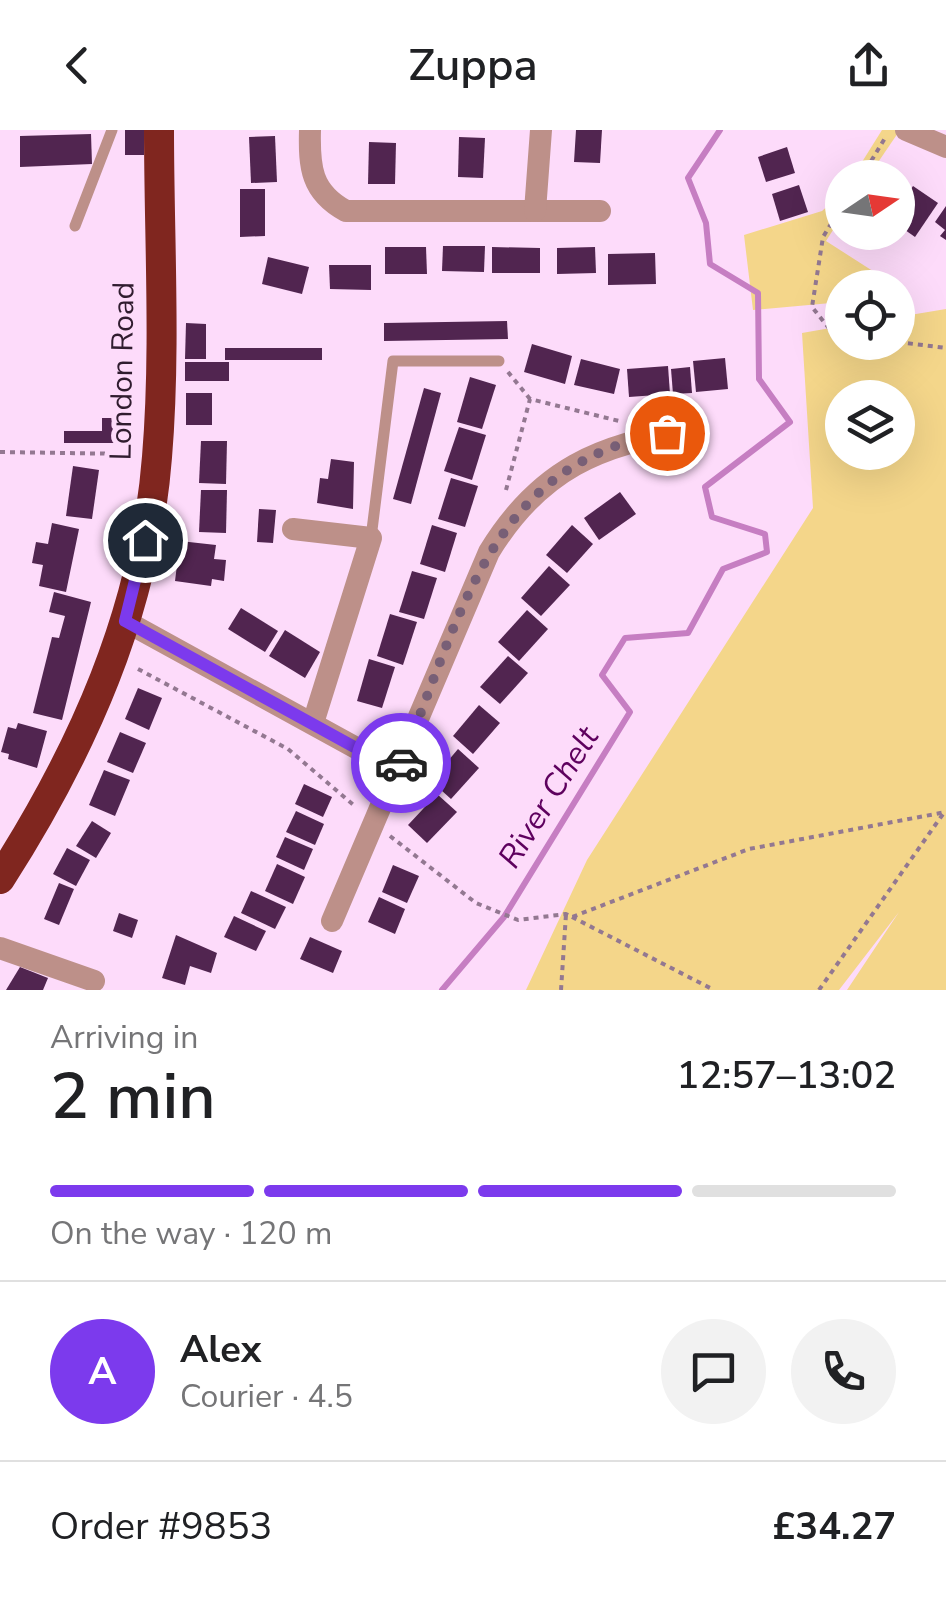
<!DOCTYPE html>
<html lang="en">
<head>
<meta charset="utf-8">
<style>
	body { margin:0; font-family:"Nunito Sans",sans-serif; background:#f2f2f2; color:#202124; height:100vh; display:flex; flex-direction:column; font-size:38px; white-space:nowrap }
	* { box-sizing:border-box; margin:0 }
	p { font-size:32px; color:#757577 }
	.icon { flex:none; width:55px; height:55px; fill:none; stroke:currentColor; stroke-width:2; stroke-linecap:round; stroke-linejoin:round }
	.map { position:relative; height:860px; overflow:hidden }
	.details { display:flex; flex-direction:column; background:#fff; flex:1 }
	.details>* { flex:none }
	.needle { width:65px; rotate:77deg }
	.buttons { position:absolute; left:825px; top:30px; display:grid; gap:20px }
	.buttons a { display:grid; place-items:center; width:90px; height:90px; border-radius:50%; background:#fff; box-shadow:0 10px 40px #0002; font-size:50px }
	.pin { position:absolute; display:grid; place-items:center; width:85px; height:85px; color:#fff; margin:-42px; border:5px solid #fff; border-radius:50%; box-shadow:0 2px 10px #0007 }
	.courier { position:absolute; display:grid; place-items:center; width:100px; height:100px; margin:-50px; border:8px solid #7c3aed; border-radius:50%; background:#fff; color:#222; box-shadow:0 2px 12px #0007 }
	.headline em { font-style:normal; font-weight:600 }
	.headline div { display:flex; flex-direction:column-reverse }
	.headline { display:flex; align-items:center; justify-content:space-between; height:170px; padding:0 50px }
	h1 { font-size:65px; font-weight:600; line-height:75px }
	.bar { display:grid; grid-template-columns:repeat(4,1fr); gap:15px 10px; align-content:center; height:120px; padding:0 50px }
	.bar i { height:12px; border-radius:8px; background:#e0e0e0 }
	.bar .active { background:#7c3aed }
	.bar p { grid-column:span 4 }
	.line { display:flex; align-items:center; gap:25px; padding:0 50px; border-top:2px solid #e0e0e0 }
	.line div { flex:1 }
	.round { display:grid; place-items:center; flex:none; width:105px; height:105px; border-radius:52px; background:#f2f2f2 }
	header { display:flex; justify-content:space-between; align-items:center; height:130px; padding:0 50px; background:#fff; font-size:45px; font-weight:600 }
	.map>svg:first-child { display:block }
	.green { fill:#f4d68a; fill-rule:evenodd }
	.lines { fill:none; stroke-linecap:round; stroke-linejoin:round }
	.stream { stroke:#c67ec2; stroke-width:6 }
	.building { fill:#512550 }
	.path { stroke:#937891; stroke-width:4; stroke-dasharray:5 5; stroke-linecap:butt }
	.lane { stroke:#bd9089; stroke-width:11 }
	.street { stroke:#bd9089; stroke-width:22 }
	.highway { stroke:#80261f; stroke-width:30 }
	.done { stroke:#785f76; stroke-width:10; stroke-dasharray:0 18 }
	.route { stroke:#7c3aed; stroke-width:12 }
	.labels { text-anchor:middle; stroke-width:10; stroke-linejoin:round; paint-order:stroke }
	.street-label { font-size:30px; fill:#301c2f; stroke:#fddbfa }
	.water-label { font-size:32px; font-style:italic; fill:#5e015e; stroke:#fddbfa }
</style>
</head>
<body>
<header><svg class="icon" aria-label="back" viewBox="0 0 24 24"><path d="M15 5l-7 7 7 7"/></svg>Zuppa<svg class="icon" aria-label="share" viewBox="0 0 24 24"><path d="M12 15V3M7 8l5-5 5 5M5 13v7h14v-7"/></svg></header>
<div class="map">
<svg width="946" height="860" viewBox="0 0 946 860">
	<rect width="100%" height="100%" fill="#fddbfa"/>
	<!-- green -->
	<g class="green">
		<path d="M882,0h18l-32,47 -16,1z"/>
		<path d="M842,63v23l-16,25 53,34 -4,12 -33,1v14l-89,8 -9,-75 78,-24z"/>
		<path d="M946,179v681h-99l52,-78 -60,78h-313l61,-130 226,-352 -11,-175 40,-7v16h56v-25zM842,268h56v54h-56z"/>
	</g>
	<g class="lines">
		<!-- stream -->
		<path class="stream" d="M442,860l62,-73 126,-205 -28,-37 23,-37 63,-5 35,-64 44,-17 -2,-18 -53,-17 -7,-30 85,-65 -31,-43 -1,-86 -48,-29 -4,-41 -18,-45 32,-48"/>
	</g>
	<!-- building -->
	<g class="building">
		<rect x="125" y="0" width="19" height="25"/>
		<path d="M576,0h26l-2,33 -26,-1z"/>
		<path d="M91,4l1,30 -72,3v-31z"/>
		<path d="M275,6l2,46 -26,1 -2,-46z"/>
		<path d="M459,7l26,1 -2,40 -25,-1z"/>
		<path d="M369,12l27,1 -1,41h-27z"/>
		<path d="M787,17l8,26 -29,9 -8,-25z"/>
		<path d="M799,55l9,27 -28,9 -8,-27z"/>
		<path d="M913,56l25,17 -23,34 -17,-12v-17z"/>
		<path d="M240,59h25v47l-25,1z"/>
		<path d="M946,76v34l-6,-4 5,-6 -10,-8z"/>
		<path d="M443,116h42l-1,26 -42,-1z"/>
		<path d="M385,117h41l1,27h-42z"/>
		<path d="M492,117l48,1v25h-48z"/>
		<path d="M595,117l1,26 -39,1v-26z"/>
		<path d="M655,123l1,31 -48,1v-31z"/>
		<path d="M268,127l41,10 -7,27 -40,-10z"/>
		<path d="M329,135h42v25l-41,-1z"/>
		<path d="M507,191l1,18 -124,2v-18z"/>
		<path d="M186,193l20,1v35h-21z"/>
		<path d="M532,214l40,12 -7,28 -41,-12z"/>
		<rect x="225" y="218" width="97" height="12"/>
		<path d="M725,228l3,31 -32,3 -3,-31z"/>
		<path d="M581,229l39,10 -6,25 -40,-9z"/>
		<rect x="185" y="232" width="44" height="19"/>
		<path d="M668,236l2,28 -41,3 -2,-28z"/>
		<path d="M690,237l2,26 -19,1 -2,-25z"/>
		<path d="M470,247l26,8 -14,44 -25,-7z"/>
		<path d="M424,258l17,5 -30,111 -18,-5z"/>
		<rect x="186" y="263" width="26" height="32"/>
		<path d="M102,288h18v12h10v13h-66v-12h38z"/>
		<path d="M459,297l27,8 -14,45 -28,-9z"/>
		<path d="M201,311h26l-1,43 -27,-1z"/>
		<path d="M331,329l23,3 -1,47 -36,-6 3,-25 8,1z"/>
		<path d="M73,336l26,4 -7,49 -26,-3z"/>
		<path d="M451,348l27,8 -13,41 -27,-8z"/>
		<path d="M201,360h26l-1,43 -27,-1z"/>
		<path d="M620,362l16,22 -37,26 -15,-22z"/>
		<path d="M259,379l17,1 -3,33 -16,-1z"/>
		<path d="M52,393l27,6 -13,63 -27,-6 4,-21 -11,-2 4,-21 12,2z"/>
		<path d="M432,395l25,8 -12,39 -25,-8z"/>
		<path d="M572,395l21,19 -26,29 -21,-18z"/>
		<path d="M180,411l36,4 -2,14 12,1 -2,21 -12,-2 -1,7 -36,-5z"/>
		<path d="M549,436l21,19 -29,31 -20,-18z"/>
		<path d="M412,441l25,7 -13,41 -25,-7z"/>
		<path d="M54,462l37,10 -29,118 -29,-7 19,-76 7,1 6,-22 -16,-4z"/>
		<path d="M241,478l37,23 -13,21 -37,-23z"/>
		<path d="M527,480l21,19 -29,32 -21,-19z"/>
		<path d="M390,484l27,8 -14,43 -26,-9z"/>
		<path d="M285,500l35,22 -15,26 -36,-22z"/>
		<path d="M508,526l20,17 -28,31 -20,-17z"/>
		<path d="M369,529l26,8 -13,41 -25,-7z"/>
		<path d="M138,558l24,10 -13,32 -24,-11z"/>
		<path d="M479,575l21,18 -27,31 -20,-18z"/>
		<path d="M18,593l29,8 -10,37 -29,-9 1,-5 -8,-2 7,-25 8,2z"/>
		<path d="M120,602l26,11 -13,30 -26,-11z"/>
		<path d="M458,619l21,19 -28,31 -20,-18z"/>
		<path d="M104,640l26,10 -15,36 -26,-11z"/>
		<path d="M304,654l28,13 -9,20 -28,-13z"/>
		<path d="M437,664l20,18 -30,31 -19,-18z"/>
		<path d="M296,681l28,13 -9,21 -29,-13z"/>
		<path d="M92,691l19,12 -15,25 -20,-12z"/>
		<path d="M285,707l28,12 -9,21 -28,-13z"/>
		<path d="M67,718l23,12 -14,26 -23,-12z"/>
		<path d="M277,734l28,13 -12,27 -28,-13z"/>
		<path d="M393,735l26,11 -12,27 -25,-11z"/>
		<path d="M59,753l15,6 -15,36 -15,-6z"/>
		<path d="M251,761l35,16 -11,22 -34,-16z"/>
		<path d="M379,767l26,12 -10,25 -27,-12z"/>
		<path d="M119,783l19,7 -6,18 -19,-7z"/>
		<path d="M234,786l32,15 -10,20 -32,-14z"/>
		<path d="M176,805l41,18 -6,20 -21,-7 -5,19 -23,-7z"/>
		<path d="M310,807l32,14 -9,22 -33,-14z"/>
		<path d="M20,837l28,11 -5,12h-37z"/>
	</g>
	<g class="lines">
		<!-- path -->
		<g class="path">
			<path d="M861,48l24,-40"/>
			<path d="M842,76l-19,31 -11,70 24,30h6"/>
			<path d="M898,212l48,6"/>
			<path d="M508,242l22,27"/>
			<path d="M0,322l130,2"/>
			<path d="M506,360l24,-91 89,22"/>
			<path d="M138,539l150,80 68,58"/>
			<path d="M390,706l86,67 42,17 48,-6 6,3 177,-68 197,-37"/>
			<path d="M572,787l142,73"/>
			<path d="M561,860l5,-76"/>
			<path d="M819,860l124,-176"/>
		</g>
		<!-- lane -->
		<g class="lane">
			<path d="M75,96l37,-96"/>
			<path d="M371,408l22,-177h106"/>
		</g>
		<!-- street -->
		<g class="street">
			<path d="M310,0c-1,37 1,62 36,81h254"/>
			<path d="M906,0l40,17"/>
			<path d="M535,81l6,-81"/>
			<path d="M293,399l78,9 -58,185"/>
			<path d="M125,491l273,150"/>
			<path d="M332,791l157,-369c50,-82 111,-109 203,-122"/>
			<path d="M0,818l94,33"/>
		</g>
		<!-- highway -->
		<path class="highway" d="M0,749c82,-128 145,-267 157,-422 9,-108 2,-219 2,-327"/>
	</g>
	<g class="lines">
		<!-- done -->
		<path class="done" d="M401,633c60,-144 87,-301 266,-330"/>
		<!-- route -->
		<path class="route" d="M145,410l-20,81 273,150 3,-8"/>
	</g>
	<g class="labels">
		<!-- street labels -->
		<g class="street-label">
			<text transform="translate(122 241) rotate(-89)" y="10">London Road</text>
		</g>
		<!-- water labels -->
		<g class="water-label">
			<text transform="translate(548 667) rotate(-58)" y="11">River Chelt</text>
		</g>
	</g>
</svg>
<div class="buttons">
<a><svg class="needle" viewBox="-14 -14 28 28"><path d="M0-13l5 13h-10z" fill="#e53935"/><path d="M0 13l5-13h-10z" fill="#757577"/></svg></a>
<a><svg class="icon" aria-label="locate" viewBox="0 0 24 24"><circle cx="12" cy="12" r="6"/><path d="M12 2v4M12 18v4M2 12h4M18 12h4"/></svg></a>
<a><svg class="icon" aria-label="layers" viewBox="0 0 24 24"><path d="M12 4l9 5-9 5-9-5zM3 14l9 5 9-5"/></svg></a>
</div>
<div class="pin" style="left:667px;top:303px;background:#ea580c"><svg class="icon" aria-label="bag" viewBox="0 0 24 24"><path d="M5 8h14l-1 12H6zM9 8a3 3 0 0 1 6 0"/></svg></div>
<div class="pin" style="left:145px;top:410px;background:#1f2937"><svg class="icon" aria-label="home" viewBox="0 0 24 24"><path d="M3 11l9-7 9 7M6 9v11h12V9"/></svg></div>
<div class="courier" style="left:401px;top:633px"><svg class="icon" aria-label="car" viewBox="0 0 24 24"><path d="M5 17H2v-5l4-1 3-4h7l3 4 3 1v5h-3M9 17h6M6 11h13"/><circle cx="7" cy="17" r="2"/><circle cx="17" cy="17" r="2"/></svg></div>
</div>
<section class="details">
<div class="headline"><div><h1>2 min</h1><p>Arriving in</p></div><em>12:57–13:02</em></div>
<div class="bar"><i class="active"></i><i class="active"></i><i class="active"></i><i></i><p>On the way · 120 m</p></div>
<div class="line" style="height:180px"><b class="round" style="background:#7c3aed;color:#fff">A</b><div><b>Alex</b><p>Courier · 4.5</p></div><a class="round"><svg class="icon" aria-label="chat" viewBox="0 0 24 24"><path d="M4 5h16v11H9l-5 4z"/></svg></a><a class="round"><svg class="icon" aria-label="phone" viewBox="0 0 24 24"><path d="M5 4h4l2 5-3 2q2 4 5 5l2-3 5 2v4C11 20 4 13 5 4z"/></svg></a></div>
<div class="line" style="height:130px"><div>Order #9853</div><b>£34.27</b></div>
</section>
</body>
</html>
